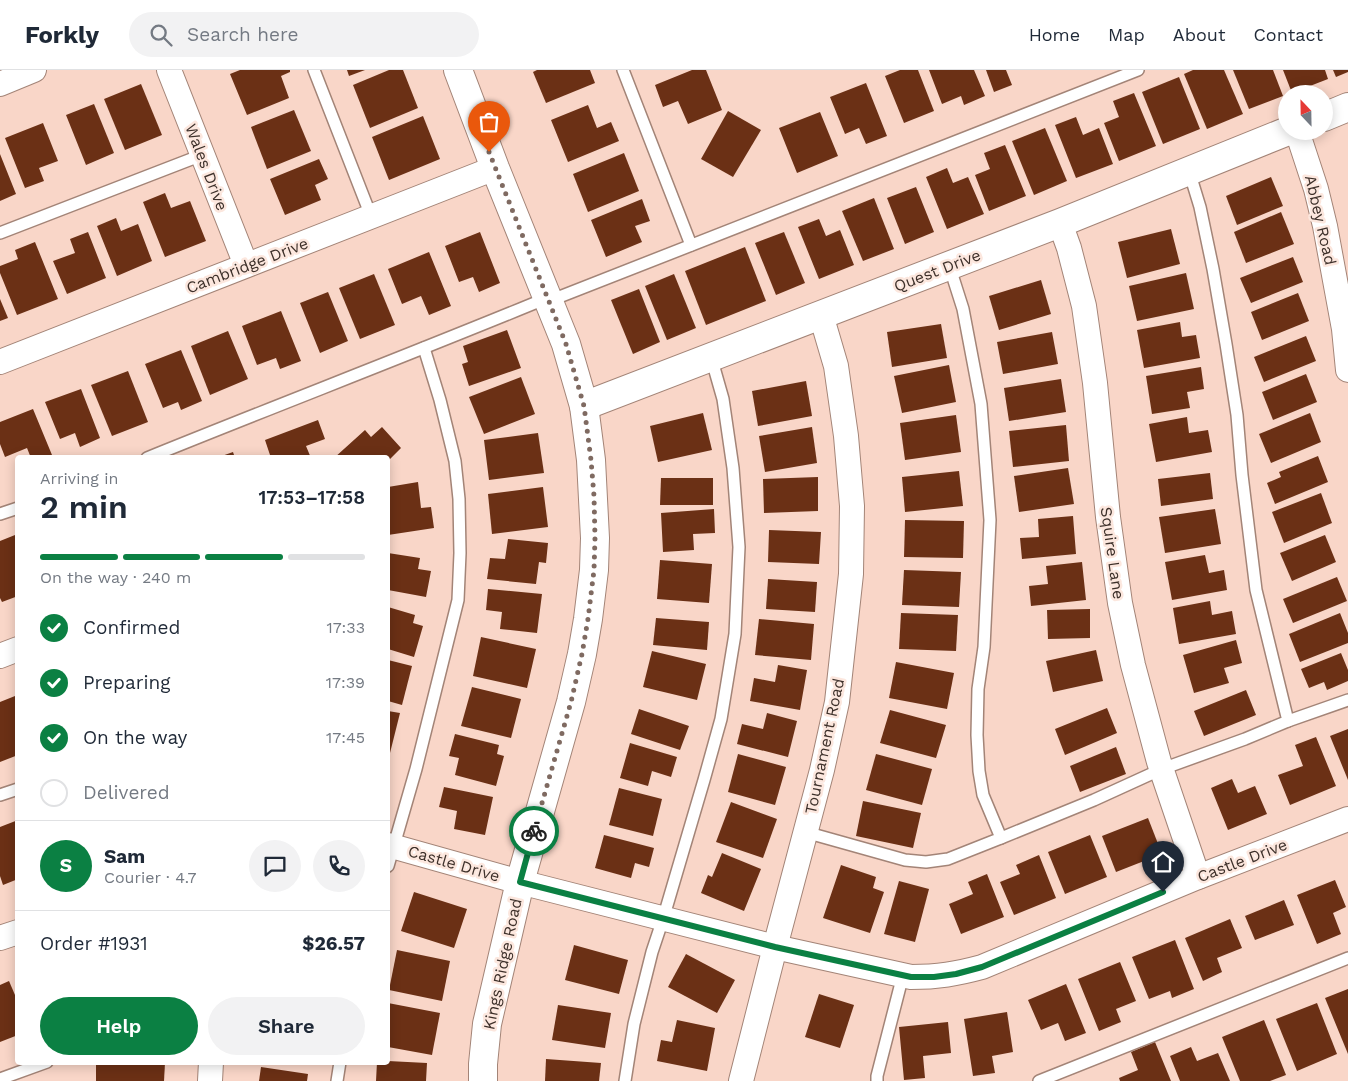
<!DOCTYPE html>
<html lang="en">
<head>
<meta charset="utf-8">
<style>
	body { margin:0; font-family:"Work Sans",sans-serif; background:#f2f2f3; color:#1f2937; height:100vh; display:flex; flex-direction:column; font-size:19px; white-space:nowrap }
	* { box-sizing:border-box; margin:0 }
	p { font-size:16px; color:#747a83 }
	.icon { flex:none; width:28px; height:28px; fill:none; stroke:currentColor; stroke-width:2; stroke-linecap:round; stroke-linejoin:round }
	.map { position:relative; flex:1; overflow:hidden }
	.panel { position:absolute; left:15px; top:385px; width:375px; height:610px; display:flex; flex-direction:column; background:#fff; border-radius:5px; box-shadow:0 2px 12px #0003 }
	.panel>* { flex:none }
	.needle { width:32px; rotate:338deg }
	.fabs { position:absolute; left:1278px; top:15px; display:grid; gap:10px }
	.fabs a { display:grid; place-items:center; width:55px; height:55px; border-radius:50%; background:#fff; box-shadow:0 2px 12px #0003; font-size:25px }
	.pin { position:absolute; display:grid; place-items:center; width:42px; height:42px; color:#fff; margin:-51px -21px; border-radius:50% 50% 50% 0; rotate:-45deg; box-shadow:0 0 5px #0007 }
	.pin .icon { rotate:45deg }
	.courier { position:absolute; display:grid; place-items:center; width:50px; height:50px; margin:-25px; border:4px solid #0b8043; border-radius:50%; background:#fff; color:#222; box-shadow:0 1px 6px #0007 }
	.head em { font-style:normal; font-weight:600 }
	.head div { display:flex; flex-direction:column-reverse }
	.head { display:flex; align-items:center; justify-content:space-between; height:85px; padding:0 25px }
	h1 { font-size:32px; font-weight:600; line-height:38px }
	.bar { display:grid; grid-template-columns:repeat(4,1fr); gap:8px 5px; align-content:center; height:60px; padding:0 25px }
	.bar i { height:6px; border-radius:4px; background:#e0e1e3 }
	.bar .selected { background:#0b8043 }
	.bar p { grid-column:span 4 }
	.line { display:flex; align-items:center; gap:12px; padding:0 25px; border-top:1px solid #e0e1e3 }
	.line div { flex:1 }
	.round { display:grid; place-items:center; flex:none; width:52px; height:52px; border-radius:26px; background:#f2f2f3 }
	ol { padding:0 25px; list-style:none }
	li { display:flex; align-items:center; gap:15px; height:55px }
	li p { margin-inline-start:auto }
	li .icon { padding:5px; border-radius:50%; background:#0b8043; color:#fff; stroke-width:4 }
	li:last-child { color:#747a83 }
	li i { width:28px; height:28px; border:2px solid #e0e1e3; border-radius:50% }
	.action { display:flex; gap:10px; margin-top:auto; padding:10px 25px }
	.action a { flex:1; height:58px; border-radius:30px; background:#0b8043; color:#fff; font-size:20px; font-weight:600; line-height:58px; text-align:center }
	.action a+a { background:#f2f2f3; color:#1f2937 }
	header { display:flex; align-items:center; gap:30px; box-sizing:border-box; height:70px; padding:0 25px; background:#fff; border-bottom:1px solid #e0e1e3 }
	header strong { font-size:24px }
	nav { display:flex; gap:28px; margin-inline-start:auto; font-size:18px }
	.search { width:350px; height:45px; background:#f2f2f3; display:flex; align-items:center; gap:12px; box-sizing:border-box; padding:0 18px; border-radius:28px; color:#747a83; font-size:19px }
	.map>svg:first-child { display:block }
	.building { fill:#6b3015 }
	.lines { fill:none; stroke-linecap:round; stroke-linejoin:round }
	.lane-casing { stroke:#a38477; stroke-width:14 }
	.street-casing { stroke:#a38477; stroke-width:26 }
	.secondary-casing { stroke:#a38477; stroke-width:30 }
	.lane { stroke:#fff; stroke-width:11 }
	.street { stroke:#fff; stroke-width:24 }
	.secondary { stroke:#fff; stroke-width:28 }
	.done { stroke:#7f6a61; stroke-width:5; stroke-dasharray:0 9 }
	.route { stroke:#0b8043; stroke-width:6 }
	.labels { text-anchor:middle; stroke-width:5; stroke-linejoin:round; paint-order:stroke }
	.street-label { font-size:16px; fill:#3d302a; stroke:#fce7de }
</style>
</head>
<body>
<header>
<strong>Forkly</strong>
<div class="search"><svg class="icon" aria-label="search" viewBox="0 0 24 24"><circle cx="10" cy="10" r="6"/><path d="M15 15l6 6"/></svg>Search here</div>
<nav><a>Home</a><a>Map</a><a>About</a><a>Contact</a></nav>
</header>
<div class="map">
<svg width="1348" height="1011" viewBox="0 0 1348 1011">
	<rect width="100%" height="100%" fill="#f9d6c8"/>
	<!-- building -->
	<g class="building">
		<path d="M240,0h50v2l-9,4 8,22 -42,17 -17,-41z"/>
		<path d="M347,0h18l-16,6z"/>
		<path d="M389,0h14l15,38 -48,20 -17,-43z"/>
		<path d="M537,0h53l5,13 -49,20 -13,-31z"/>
		<path d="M692,0h14l16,40 -34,14 -10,-23 -15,6 -8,-22z"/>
		<path d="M900,0h18l16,41 -30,12 -19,-47z"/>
		<path d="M929,0h45l11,26 -21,9 -3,-9 -19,8z"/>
		<path d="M986,0h20l6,15 -18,7z"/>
		<path d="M1193,0h31l19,44 -36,15 -23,-55z"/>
		<path d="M1233,0h40l10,26 -34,13z"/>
		<path d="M1283,0h42l3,9 -36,14z"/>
		<path d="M1333,0h15v2l-12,5z"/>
		<path d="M1179,7l21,52 -37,15 -21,-52z"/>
		<path d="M866,13l21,53 -21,8 -7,-16 -14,6 -15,-37z"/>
		<path d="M141,14l21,51 -37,15 -21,-51z"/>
		<path d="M1134,23l22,53 -37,15 -15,-38 15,-6 -6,-16z"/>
		<path d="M94,34l20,49 -28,12 -20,-50z"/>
		<path d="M588,35l9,23 14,-6 8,19 -51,21 -17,-42z"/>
		<path d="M294,40l17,41 -44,18 -16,-42z"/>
		<path d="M728,41l33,19 -28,47 -32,-18z"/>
		<path d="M820,42l18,44 -41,17 -18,-45z"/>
		<path d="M423,46l17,43 -51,21 -17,-43z"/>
		<path d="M1076,47l7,18 16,-7 14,36 -37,14 -21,-53z"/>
		<path d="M43,53l15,38 -19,7 5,13 -19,7 -20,-50z"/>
		<path d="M1045,58l22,53 -33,14 -22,-54z"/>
		<path d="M1005,75l21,51 -37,15 -14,-36 15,-6 -6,-16z"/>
		<path d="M624,83l15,38 -51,21 -15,-38z"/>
		<path d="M0,84l16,40 -16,7z"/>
		<path d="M319,89l9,20 -13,6 6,15 -36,15 -15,-36z"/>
		<path d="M947,98l6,15 15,-6 16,37 -37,15 -21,-52z"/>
		<path d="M1271,107l12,29 -46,19 -11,-29z"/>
		<path d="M916,117l18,45 -29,12 -18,-46z"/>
		<path d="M165,123l6,15 19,-7 16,40 -41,16 -22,-55z"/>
		<path d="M874,128l20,51 -31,12 -21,-50z"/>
		<path d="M642,129l8,22 -15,5 7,16 -36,15 -15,-37z"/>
		<path d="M1281,142l13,32 -48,19 -12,-31z"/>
		<path d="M116,148l5,13 17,-7 14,37 -35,15 -20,-50z"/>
		<path d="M819,149l7,17 14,-6 14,35 -35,14 -21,-52z"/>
		<path d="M1171,159l9,35 -53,14 -9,-36z"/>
		<path d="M88,162l18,46 -39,16 -14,-33 22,-8 -5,-14z"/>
		<path d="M480,162l20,51 -21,9 -6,-15 -14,5 -14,-36z"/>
		<path d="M784,162l21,51 -29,12 -21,-52z"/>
		<path d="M35,172l23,57 -41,16 -17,-42v-7l18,-7 -3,-9z"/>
		<path d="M745,177l21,54 -60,24 -21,-54z"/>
		<path d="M429,182l22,54 -22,9 -8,-19 -19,8 -14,-35z"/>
		<path d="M1293,187l10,25 -52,21 -11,-25z"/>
		<path d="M1186,203l8,36 -57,12 -8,-35z"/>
		<path d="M374,204l21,51 -35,14 -21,-51z"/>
		<path d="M674,204l22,54 -29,12 -22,-54z"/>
		<path d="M1041,210l10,34 -52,16 -10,-34z"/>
		<path d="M639,219l21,53 -27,12 -22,-54z"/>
		<path d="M328,222l20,49 -28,12 -20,-50z"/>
		<path d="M1298,223l11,28 -47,19 -11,-28z"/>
		<path d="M0,229l8,19 -8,3z"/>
		<path d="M281,241l20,50 -21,8 -4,-11 -19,7 -15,-39z"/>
		<path d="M1180,252l2,15 14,-2 4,23 -56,10 -7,-38z"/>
		<path d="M941,254l6,34 -55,9 -5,-35z"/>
		<path d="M507,260l14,38 -52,18 -7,-22 6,-2 -5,-16z"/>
		<path d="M228,261l20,48 -38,16 -19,-49z"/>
		<path d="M1052,262l6,32 -55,10 -6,-32z"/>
		<path d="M1306,266l10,25 -52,21 -10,-25z"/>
		<path d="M181,280l21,51 -21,9 -3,-8 -15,6 -18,-44z"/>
		<path d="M949,295l7,37 -54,11 -8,-37z"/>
		<path d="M1201,297l3,22 -17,3 3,16 -38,6 -6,-38z"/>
		<path d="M128,301l20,51 -36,14 -21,-51z"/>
		<path d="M1306,304l11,28 -44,18 -11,-28z"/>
		<path d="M521,307l14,37 -51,20 -15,-37z"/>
		<path d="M1061,309l5,33 -57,9 -5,-33z"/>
		<path d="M806,311l6,35 -54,10 -6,-35z"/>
		<path d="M81,319l19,49 -20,9 -5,-14 -15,6 -15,-37z"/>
		<path d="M33,339l19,46 -7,3h-14l-4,-10 -22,9 -5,-13v-22z"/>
		<path d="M703,343l9,37 -54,12 -8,-36z"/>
		<path d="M1310,343l11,29 -50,21 -12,-29z"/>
		<path d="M956,345l5,37 -56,8 -5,-37z"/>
		<path d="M1187,347l2,16 19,-3 4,22 -56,10 -7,-38z"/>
		<path d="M318,350l7,19 -19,7 5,12h-40l-6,-18z"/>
		<path d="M1066,355l3,36 -56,6 -4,-36z"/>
		<path d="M382,357l19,21 -13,13v-3h-54l31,-28 6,7z"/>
		<path d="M812,357l5,36 -52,9 -6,-36z"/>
		<path d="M538,363l6,40 -55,7 -5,-40z"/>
		<path d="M233,382l2,6h-16v-1z"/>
		<path d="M1318,386l10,26 -53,22 -8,-21 14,-6 -2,-5z"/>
		<path d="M1068,398l6,36 -55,8 -5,-36z"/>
		<path d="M959,401l4,35 -58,6 -3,-35z"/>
		<path d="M1210,403l3,26 -52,7 -3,-27z"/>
		<path d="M818,407v34l-54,2 -1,-34z"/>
		<path d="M661,408h52v27h-53z"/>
		<path d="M418,412l3,26 10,-1 3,21 -46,7v-48z"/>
		<path d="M543,417l5,40 -56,7 -4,-40z"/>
		<path d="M1321,423l11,30 -48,20 -12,-31z"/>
		<path d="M714,439l1,24 -22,1 1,16 -31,2 -2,-39z"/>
		<path d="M1215,439l6,35 -56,9 -6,-36z"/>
		<path d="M1073,446l3,38 -54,5 -2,-21 19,-1 -1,-18z"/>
		<path d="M905,450l59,1 -1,37 -59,-1z"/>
		<path d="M769,460l52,2 -2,32 -51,-2z"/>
		<path d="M15,465l3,6v55l-16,6 -2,-4v-57z"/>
		<path d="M1325,465l11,27 -44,19 -12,-28z"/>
		<path d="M508,469l40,4 -2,20 -7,-1 -3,22 -49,-5 3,-21 15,1z"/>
		<path d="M388,483l32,5 -2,11 13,2 -5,26 -38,-7z"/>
		<path d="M1205,485l4,18 15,-3 3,20 -55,10 -7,-38z"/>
		<path d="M660,490l52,4 -3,39 -52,-4z"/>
		<path d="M1082,492l4,38 -55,6 -2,-20 19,-2 -2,-18z"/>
		<path d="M904,500l57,2 -2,35 -57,-2z"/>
		<path d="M1337,507l10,24 -54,22 -10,-24z"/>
		<path d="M768,509l49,3 -2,30 -49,-3z"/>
		<path d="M488,519l54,5 -5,39 -37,-4 2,-17 -16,-2z"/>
		<path d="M1210,531l2,14 20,-4 4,23 -57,10 -6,-36z"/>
		<path d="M388,537l27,8 -2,8 10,3 -9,31 -26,-8z"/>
		<path d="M1090,539v29l-42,1 -1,-29z"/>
		<path d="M901,543l57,2 -2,36 -57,-2z"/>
		<path d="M1340,543l8,20v10l-48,19 -11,-28z"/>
		<path d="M656,548l53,4 -2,28 -54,-5z"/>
		<path d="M759,549l55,5 -3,36 -56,-5z"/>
		<path d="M481,567l55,12 -9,39 -54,-12z"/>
		<path d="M1236,570l6,23 -18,5 5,15 -35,10 -11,-38z"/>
		<path d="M1096,580l7,31 -50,11 -7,-31z"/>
		<path d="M652,581l54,13 -9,36 -54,-13z"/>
		<path d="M1341,583l7,17v11l-21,9 -3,-8 -15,6 -8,-19z"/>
		<path d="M388,590l24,6 -10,39 -14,-4z"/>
		<path d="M896,592l58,11 -7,36 -58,-11z"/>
		<path d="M778,595l29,5 -7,40 -50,-9 4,-23 21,4z"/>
		<path d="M472,617l49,12 -10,39 -50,-12z"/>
		<path d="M1246,620l10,25 -52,21 -10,-25z"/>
		<path d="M15,626l3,7v52l-18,7v-60z"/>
		<path d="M1107,638l10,25 -52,22 -10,-26z"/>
		<path d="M639,639l50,17 -9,24 -49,-16z"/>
		<path d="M890,640l56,15 -10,33 -56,-15z"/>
		<path d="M388,641l12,2 -10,40 -2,-1z"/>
		<path d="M767,643l30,8 -9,36 -51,-13 5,-20 21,5z"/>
		<path d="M1348,659v51l-18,-44z"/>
		<path d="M455,664l44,11 -2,9 7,2 -8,30 -41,-11 4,-17 -10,-2z"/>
		<path d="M1316,667l20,49 -46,19 -12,-30 25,-9 -8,-21z"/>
		<path d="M630,673l47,14 -6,20 -19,-6 -4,15 -28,-8z"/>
		<path d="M1116,677l10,27 -46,18 -10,-26z"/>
		<path d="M738,684l48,13 -11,38 -47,-13z"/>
		<path d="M876,684l56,15 -10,36 -56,-15z"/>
		<path d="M1232,709l6,14 17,-7 12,28 -39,16 -17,-42z"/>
		<path d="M444,717l49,10 -8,38 -31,-6 3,-18 -18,-4z"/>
		<path d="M619,718l43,11 -9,37 -44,-11z"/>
		<path d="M863,731l58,12 -8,35 -57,-12z"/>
		<path d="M731,732l46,17 -14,39 -47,-16z"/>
		<path d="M1148,748l14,36 -46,18 -14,-36z"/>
		<path d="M18,750v59l-15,6 -3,-9v-49z"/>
		<path d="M604,765l50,13 -5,19 -14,-4 -4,15 -36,-10z"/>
		<path d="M1090,765l17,42 -42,17 -17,-42z"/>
		<path d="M722,783l39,16 -17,42 -43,-18 7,-18 4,2z"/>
		<path d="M1039,785l17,43 -42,17 -14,-33 20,-8 -4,-9z"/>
		<path d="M841,795l35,12 -3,11 11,4 -14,41 -47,-15z"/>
		<path d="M987,804l17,43 -43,17 -12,-30 24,-10 -5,-12z"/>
		<path d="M1335,810l11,27 -13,6 8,21 -24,10 -20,-49z"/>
		<path d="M899,811l30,8 -14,53 -31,-8z"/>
		<path d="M414,822l53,17 -13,39 -53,-17z"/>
		<path d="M1284,830l10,25 -39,15 -10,-24z"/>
		<path d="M1230,849l12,29 -25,10 5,14 -19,9 -18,-43z"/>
		<path d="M1175,870l19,49 -22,9 -2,-7 -21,8 -17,-42z"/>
		<path d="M574,875l54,15 -9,34 -54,-14z"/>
		<path d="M397,880l53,11 -8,40 -53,-11z"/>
		<path d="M686,884l49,26 -18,33 -49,-26z"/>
		<path d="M1120,892l16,39 -20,8 5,13 -22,9 -21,-52z"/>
		<path d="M9,911l9,21v33l-18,7v-57z"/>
		<path d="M1066,914l20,49 -21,8 -7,-18 -17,7 -13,-30z"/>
		<path d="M1348,919v65l-23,-56z"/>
		<path d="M819,924l35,11 -14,43 -35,-11z"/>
		<path d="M388,933l52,10 -8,42 -44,-8z"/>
		<path d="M1317,933l20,51 -40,17 -21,-52z"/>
		<path d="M558,935l53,8 -6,35 -53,-8z"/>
		<path d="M1007,942l6,40 -21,4 3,17 -22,3 -9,-57z"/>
		<path d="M677,950l38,8 -8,43 -50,-10 4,-21 11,2z"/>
		<path d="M1264,950l22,55 -16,6h-30l-18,-44z"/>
		<path d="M948,952l3,31 -28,3 2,22 -21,2 -5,-53z"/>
		<path d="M1155,972l16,39h-51l-1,-3 19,-8 -7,-18z"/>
		<path d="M1191,977l6,14 21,-8 12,28h-50l-10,-25z"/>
		<path d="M546,989l55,4 -2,18h-54z"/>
		<path d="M388,991l39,2 -1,18h-50l1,-19h11z"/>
		<path d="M96,992l69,1 -1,18h-68z"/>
		<path d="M261,997l47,7 -1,7h-48z"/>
	</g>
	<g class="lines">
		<!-- lane casing -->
		<g class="lane-casing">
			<g id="lane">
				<path d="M314,0l57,146"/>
				<path d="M623,0l68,175"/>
				<path d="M0,163l202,-78"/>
				<path d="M549,231l589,-231"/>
				<path d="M147,388c133,-54 267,-105 400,-160"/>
				<path d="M0,444l18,-6"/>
				<path d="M1288,651l60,-21"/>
				<path d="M0,725l18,-6"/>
				<path d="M805,762l100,28 21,2 22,-3 53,-21 -18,-43 -4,-24 -2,-36 1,-46 6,-42 6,-127 -9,-116 -18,-95 -14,-44"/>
				<path d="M1001,768l93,-38 68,-31 83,-30 43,-18 -32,-131 -14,-115 -5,-60 -11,-71 -13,-75 -13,-62 -11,-36"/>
				<path d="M388,796l28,-97 42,-169 2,-47 -1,-54 -4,-38 -15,-61 -16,-52"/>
				<path d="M0,1009l47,-17"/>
				<path d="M337,1011l3,-19"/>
				<path d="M625,1011l9,-57 18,-72 11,-33 41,-139 17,-61 14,-85 4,-87 -6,-79 -10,-69 -12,-42"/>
				<path d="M877,1011v-5l26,-101"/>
				<path d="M1039,1011l309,-123"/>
			</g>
		</g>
		<!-- street casing -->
		<g class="street-casing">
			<g id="street">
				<path d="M169,0l77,195"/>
				<path d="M0,14l34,-14"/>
				<path d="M1297,61l19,58 9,37 19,103 4,41"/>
				<path d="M1060,153l9,25 15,58 11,77 13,134 12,86 13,62 26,97 39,115"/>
				<path d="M0,292l495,-194"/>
				<path d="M0,586l18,-7"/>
				<path d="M388,775l132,37 255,65 136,30c27,0 45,-3 71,-10l216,-90 150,-58"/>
				<path d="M0,868l18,-6"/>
				<path d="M210,1011l1,-19"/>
				<path d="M741,1011l34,-134 47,-177 15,-68 14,-128 1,-68 -6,-70 -10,-70 -15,-51"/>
			</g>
		</g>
		<!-- secondary casing -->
		<g class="secondary-casing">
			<g id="secondary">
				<path d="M458,0l37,98 71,176 18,62 7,54 4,78 -1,32 -6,49 -6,35 -11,48 -51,180 -33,142 -4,40v17"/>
				<path d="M1324,47l24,-10"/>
				<path d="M584,336l476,-183 228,-92"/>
			</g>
		</g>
		<!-- lane -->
		<use href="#lane" class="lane"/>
		<!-- street -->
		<use href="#street" class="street"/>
		<!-- secondary -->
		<use href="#secondary" class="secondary"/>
	</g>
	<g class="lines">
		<!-- done -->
		<path class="done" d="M489,82l77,192 18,62 7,54 3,36 1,42 -1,32 -6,49 -6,35 -11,48 -37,129"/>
		<!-- route -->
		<path class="route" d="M534,761l-14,51 255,65 136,30h23l22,-3 26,-7 181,-75"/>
	</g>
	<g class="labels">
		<!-- street labels -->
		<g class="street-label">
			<text transform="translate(207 97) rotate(69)" y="6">Wales Drive</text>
			<text transform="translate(1321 150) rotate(77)" y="6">Abbey Road</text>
			<text transform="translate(247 195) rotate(-21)" y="6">Cambridge Drive</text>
			<text transform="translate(937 200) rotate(-21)" y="6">Quest Drive</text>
			<text transform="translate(1113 483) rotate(82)" y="6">Squire Lane</text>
			<text transform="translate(824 676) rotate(-78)" y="6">Tournament Road</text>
			<text transform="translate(1242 790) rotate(-21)" y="6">Castle Drive</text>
			<text transform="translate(454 793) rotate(16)" y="6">Castle Drive</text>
			<text transform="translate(502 894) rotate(-78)" y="6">Kings Ridge Road</text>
		</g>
	</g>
</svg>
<div class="fabs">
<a><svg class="needle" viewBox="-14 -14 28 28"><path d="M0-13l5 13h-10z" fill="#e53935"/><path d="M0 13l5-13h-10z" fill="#747a83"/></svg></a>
</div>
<div class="pin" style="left:489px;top:82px;background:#ea580c"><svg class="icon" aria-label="bag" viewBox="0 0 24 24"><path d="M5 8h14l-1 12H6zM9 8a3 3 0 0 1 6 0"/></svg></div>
<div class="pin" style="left:1163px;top:822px;background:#1f2937"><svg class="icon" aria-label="home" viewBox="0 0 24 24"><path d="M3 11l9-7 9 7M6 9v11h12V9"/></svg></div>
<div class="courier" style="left:534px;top:761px"><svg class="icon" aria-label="bike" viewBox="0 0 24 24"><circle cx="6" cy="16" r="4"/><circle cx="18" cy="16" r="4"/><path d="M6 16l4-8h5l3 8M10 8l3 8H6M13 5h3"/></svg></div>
<section class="panel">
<div class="head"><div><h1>2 min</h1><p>Arriving in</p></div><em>17:53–17:58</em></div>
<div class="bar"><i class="selected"></i><i class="selected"></i><i class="selected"></i><i></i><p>On the way · 240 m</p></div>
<ol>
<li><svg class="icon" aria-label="check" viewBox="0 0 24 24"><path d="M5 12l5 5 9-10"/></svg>Confirmed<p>17:33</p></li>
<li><svg class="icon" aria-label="check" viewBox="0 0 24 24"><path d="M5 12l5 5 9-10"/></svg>Preparing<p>17:39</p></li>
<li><svg class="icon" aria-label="check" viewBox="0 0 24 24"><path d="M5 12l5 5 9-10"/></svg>On the way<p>17:45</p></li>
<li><i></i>Delivered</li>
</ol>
<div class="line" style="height:90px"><b class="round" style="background:#0b8043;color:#fff">S</b><div><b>Sam</b><p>Courier · 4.7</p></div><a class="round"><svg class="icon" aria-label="chat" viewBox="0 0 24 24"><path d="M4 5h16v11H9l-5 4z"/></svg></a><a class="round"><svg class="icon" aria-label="phone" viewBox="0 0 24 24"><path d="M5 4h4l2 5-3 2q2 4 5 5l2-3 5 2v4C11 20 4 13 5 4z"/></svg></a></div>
<div class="line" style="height:65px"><div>Order #1931</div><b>$26.57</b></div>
<div class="action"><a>Help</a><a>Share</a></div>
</section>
</div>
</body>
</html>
